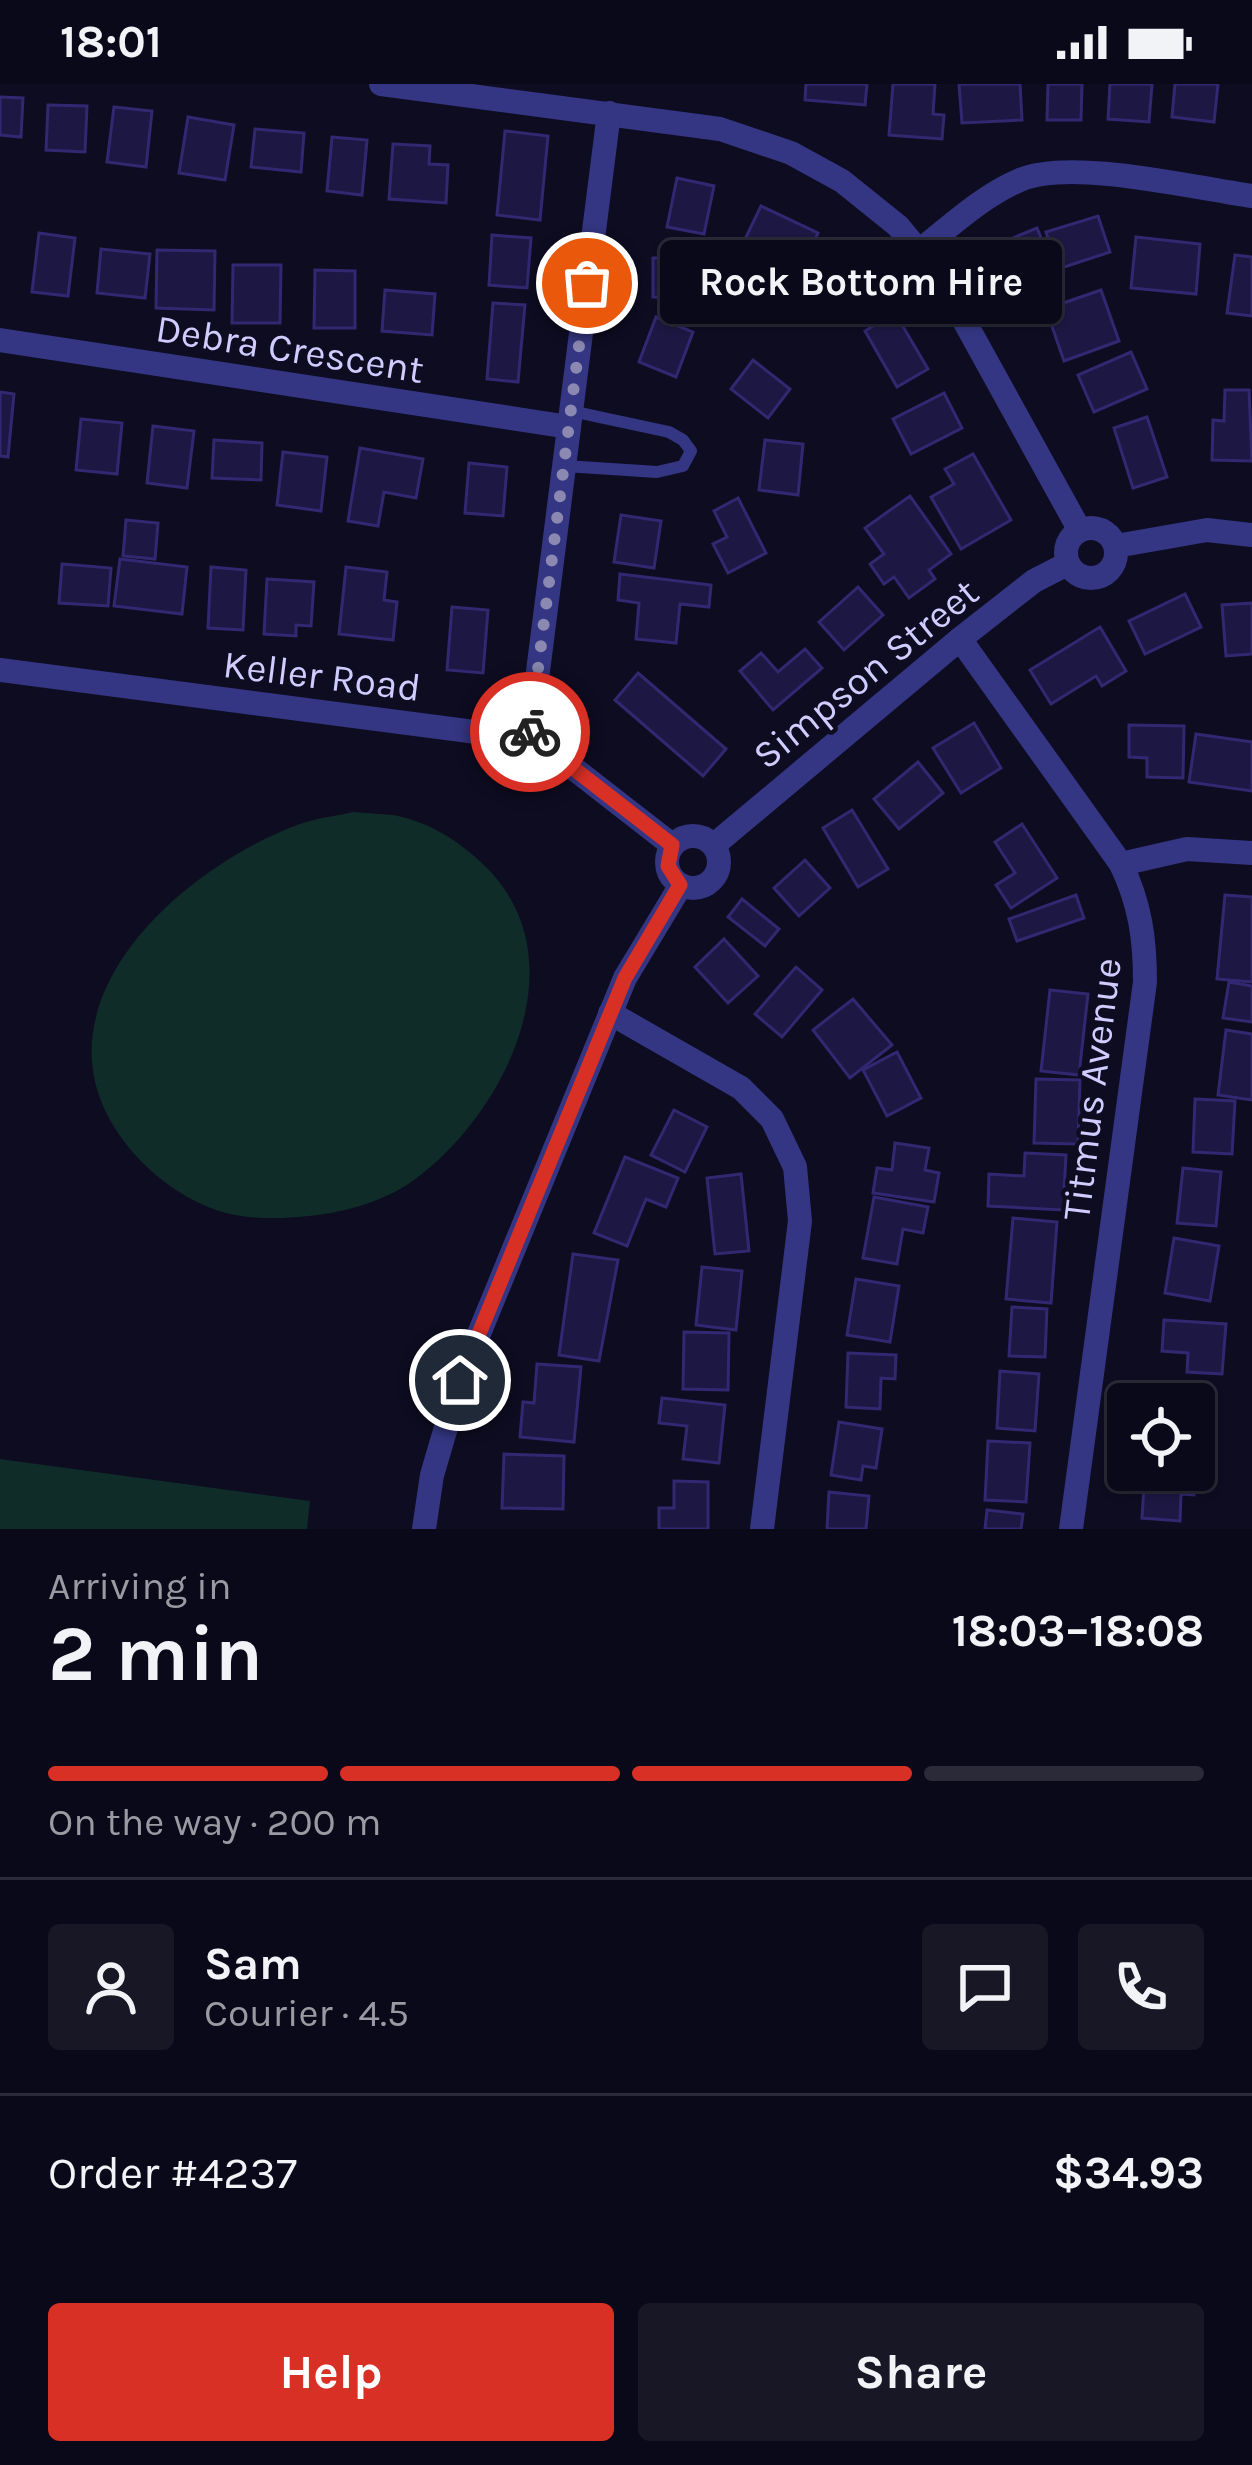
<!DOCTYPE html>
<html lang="en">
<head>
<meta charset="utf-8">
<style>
	body { margin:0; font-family:Karla,sans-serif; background:#181726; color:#f1f3f6; height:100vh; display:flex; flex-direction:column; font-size:45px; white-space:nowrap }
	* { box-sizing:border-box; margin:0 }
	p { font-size:39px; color:#999aa2 }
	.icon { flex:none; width:66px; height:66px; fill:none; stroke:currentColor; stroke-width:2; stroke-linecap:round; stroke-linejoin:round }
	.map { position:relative; height:1445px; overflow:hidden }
	.panel { display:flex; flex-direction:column; background:#0a0919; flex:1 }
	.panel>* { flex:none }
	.tools { position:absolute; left:1107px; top:1299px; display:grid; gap:24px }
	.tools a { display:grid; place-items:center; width:108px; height:108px; border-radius:12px; background:#0a0919; box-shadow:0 3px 9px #0004,0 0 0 3px #2a2a38; font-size:60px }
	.pin { position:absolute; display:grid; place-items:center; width:102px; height:102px; color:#fff; margin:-51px; border:6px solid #fff; border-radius:50%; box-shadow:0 3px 12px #0007 }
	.courier { position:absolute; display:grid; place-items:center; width:120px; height:120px; margin:-60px; border:9px solid #d93025; border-radius:50%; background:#fff; color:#222; box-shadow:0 3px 15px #0007 }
	.bubble { position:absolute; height:84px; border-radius:12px; background:#0a0919; box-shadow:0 3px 9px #0004,0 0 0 3px #2a2a38; font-size:39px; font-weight:700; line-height:84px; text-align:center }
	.head em { font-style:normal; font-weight:700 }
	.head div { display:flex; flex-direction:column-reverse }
	.head { display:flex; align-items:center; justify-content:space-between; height:204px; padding:0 48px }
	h1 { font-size:78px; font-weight:700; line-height:90px }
	.bar { display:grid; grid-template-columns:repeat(4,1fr); gap:18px 12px; align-content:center; height:144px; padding:0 48px }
	.bar i { height:15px; border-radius:9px; background:#2a2a38 }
	.bar .current { background:#d93025 }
	.bar p { grid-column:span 4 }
	.line { display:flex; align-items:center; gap:30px; padding:0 48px; border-top:3px solid #2a2a38 }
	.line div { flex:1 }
	.round { display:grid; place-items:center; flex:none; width:126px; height:126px; border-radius:12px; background:#181726 }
	.button { display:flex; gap:24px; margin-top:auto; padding:24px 48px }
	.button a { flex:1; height:138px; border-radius:12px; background:#d93025; color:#fff; font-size:48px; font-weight:700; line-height:138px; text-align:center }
	.button a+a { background:#181726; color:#f1f3f6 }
	.status { display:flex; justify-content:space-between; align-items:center; height:84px; padding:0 60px; background:#0a0919; direction:ltr }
	.status svg { height:33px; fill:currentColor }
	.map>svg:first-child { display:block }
	.green { fill:#0f2c29 }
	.building { fill:#1d1743; stroke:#322871; stroke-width:3 }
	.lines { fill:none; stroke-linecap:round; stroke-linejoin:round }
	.lane { stroke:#343683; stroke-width:12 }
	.street { stroke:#343683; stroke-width:24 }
	.done { stroke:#8b89b1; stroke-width:12; stroke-dasharray:0 21.6 }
	.route { stroke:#d93025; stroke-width:15 }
	.labels { text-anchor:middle; stroke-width:9; stroke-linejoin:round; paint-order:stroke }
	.street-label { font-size:39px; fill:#cfccff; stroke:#0e0c21 }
</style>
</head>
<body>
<div class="status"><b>18:01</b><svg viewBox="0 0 49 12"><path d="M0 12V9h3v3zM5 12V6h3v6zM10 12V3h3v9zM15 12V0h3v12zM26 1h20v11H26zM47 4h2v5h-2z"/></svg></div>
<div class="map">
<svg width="1252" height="1445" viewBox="0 0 1252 1445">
	<rect width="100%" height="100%" fill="#0e0c21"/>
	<!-- green -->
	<g class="green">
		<path d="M353,728c15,2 31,1 45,4 33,7 62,26 86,49 96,92 24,244 -66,312 -31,24 -71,35 -109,39 -28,3 -62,4 -90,-5 -45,-15 -86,-50 -109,-91 -71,-128 79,-256 190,-296 17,-6 36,-8 53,-12z"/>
		<path d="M0,1375l310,42 -3,28h-307z"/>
	</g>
	<!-- building -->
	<g class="building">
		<path d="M806,0h61l-2,21 -60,-5z"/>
		<path d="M893,0h42l-2,30 11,1 -2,24 -53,-4z"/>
		<path d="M959,0h61l2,36 -60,3z"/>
		<path d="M1048,0h34l-1,36h-34z"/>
		<path d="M1110,0h42l-3,38 -41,-3z"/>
		<path d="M1175,0h43l-4,38 -42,-5z"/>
		<path d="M0,13l23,1 -2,39 -21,-2z"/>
		<path d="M48,21l39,1 -2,46 -39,-2z"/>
		<path d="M114,23l38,4 -6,56 -39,-5z"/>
		<path d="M188,33l46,8 -9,55 -46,-7z"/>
		<path d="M255,45l49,4 -3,39 -50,-5z"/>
		<path d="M505,47l43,5 -8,84 -43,-5z"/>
		<path d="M332,53l35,3 -5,55 -35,-4z"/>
		<path d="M393,60l37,2 -1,18 19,1 -2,38 -57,-4z"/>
		<path d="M677,94l37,8 -10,48 -37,-7z"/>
		<path d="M761,122l57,27 -16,34 -57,-28z"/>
		<path d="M1098,132l12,36 -52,17 -12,-37z"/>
		<path d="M1037,144l12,29 -13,5 10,25 -33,14 -22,-54z"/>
		<path d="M39,149l36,5 -7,58 -36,-4z"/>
		<path d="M492,151l39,3 -4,50 -38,-3z"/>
		<path d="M1136,153l64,7 -4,50 -65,-6z"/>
		<path d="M101,165l49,5 -5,44 -48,-5z"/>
		<path d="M157,166l58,1 -1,59 -58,-2z"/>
		<path d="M1235,171l17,2v59l-25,-3z"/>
		<path d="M653,174h59v40l-59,-1z"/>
		<path d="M848,178l29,28 -27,29 -30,-28z"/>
		<path d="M233,181h48l-1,58h-48z"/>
		<path d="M315,186l40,1v57h-41z"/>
		<path d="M385,206l50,4 -3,41 -50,-4z"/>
		<path d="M1101,206l18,51 -55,20 -18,-52z"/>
		<path d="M493,219l32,2 -7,77 -31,-3z"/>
		<path d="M895,229l33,56 -31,18 -32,-56z"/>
		<path d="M656,233l37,15 -17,45 -37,-15z"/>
		<path d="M1131,268l16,37 -53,23 -16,-37z"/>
		<path d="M753,276l37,29 -22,29 -37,-29z"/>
		<path d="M1225,306h24l3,71 -40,-1 1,-40 11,1z"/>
		<path d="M0,308l14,2 -6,63 -8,-1z"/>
		<path d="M944,309l18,35 -51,26 -18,-35z"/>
		<path d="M1147,333l20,60 -34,11 -19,-60z"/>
		<path d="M81,335l41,4 -5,51 -41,-4z"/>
		<path d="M153,342l41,5 -7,57 -40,-5z"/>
		<path d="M214,356l48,3 -1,37 -49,-2z"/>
		<path d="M765,356l38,4 -5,51 -39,-5z"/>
		<path d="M360,364l63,11 -7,39 -32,-6 -6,34 -30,-5z"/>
		<path d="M283,368l44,5 -6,54 -44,-6z"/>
		<path d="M973,370l38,66 -50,29 -30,-52 23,-13 -9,-15z"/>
		<path d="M469,379l38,4 -4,49 -38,-3z"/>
		<path d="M910,412l41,58 -22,16 6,9 -26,19 -15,-21 -10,7 -14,-20 14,-10 -19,-26z"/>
		<path d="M738,414l28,55 -38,20 -15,-29 14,-7 -13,-26z"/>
		<path d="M621,431l40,6 -7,47 -40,-6z"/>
		<path d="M126,436l32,3 -3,36 -32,-3z"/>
		<path d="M120,475l67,8 -5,47 -68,-8z"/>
		<path d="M62,480l49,4 -3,38 -49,-3z"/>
		<path d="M211,483l35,3 -3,60 -35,-2z"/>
		<path d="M346,483l41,5 -3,28 13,2 -4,38 -54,-6z"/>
		<path d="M620,490l91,11 -2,22 -29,-3 -4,39 -40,-4 3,-36 -21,-3z"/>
		<path d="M267,495l47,3 -3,44 -15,-1v11l-32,-2z"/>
		<path d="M858,503l25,28 -39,35 -25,-28z"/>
		<path d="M1185,510l16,33 -56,27 -16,-33z"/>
		<path d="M1252,519v51l-26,2 -4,-51z"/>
		<path d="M452,523l36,3 -5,63 -36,-3z"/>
		<path d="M1100,543l26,44 -24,15 -6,-10 -45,28 -21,-34z"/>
		<path d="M805,565l17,19 -49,42 -33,-39 21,-18 17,19z"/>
		<path d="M638,589l88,76 -23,27 -88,-76z"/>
		<path d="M974,639l27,45 -40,25 -28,-45z"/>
		<path d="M1129,641l55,1 -1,52 -36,-1v-19l-18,-1z"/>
		<path d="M1196,650l56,8v49l-63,-9z"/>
		<path d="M918,678l25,31 -44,36 -25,-30z"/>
		<path d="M852,726l36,59 -30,18 -35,-59z"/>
		<path d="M1022,740l35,54 -46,30 -15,-23 19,-12 -20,-31z"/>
		<path d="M805,776l25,28 -31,28 -25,-28z"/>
		<path d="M1076,811l8,23 -67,23 -8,-22z"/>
		<path d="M1225,811l27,2v85l-35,-3z"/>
		<path d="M742,815l37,30 -14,17 -37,-29z"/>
		<path d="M724,855l34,37 -30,27 -33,-36z"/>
		<path d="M796,883l26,23 -40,47 -27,-23z"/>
		<path d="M1229,898l23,4v36l-29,-4z"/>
		<path d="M1050,906l38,4 -9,81 -38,-4z"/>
		<path d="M853,915l39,46 -42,33 -37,-48z"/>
		<path d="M1226,946l26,4v66l-34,-5z"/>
		<path d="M897,968l24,46 -34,18 -24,-46z"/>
		<path d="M1036,995l44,1 -2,64 -44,-1z"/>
		<path d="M1195,1015l40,2 -3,53 -39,-2z"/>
		<path d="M674,1026l33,17 -22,45 -34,-17z"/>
		<path d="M895,1059l34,5 -4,22 14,3 -5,29 -61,-9 4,-25 15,2z"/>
		<path d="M1025,1069l41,2 -3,55 -75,-4 1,-32 35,2z"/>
		<path d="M625,1073l53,21 -12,29 -20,-8 -19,47 -33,-13z"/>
		<path d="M1183,1084l38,4 -5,54 -39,-3z"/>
		<path d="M741,1090l8,77 -34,3 -8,-76z"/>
		<path d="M874,1113l54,10 -5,26 -20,-4 -6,35 -34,-6z"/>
		<path d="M1013,1134l44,4 -6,81 -45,-4z"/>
		<path d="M1174,1154l45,8 -9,55 -45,-8z"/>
		<path d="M573,1170l45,6 -19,101 -40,-6z"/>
		<path d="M702,1183l40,4 -6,59 -40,-5z"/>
		<path d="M856,1195l43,7 -9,56 -43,-7z"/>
		<path d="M1012,1223l35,2 -2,48 -36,-1z"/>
		<path d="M1164,1236l62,4 -4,50 -35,-2 1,-19 -26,-2z"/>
		<path d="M684,1248l45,1 -1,57 -45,-1z"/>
		<path d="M848,1269l48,2 -1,24 -14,-1 -1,31 -34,-2z"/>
		<path d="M537,1280l44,3 -7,75 -54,-5 3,-35 11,1z"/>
		<path d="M1000,1287l39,3 -4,57 -38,-3z"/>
		<path d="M662,1314l63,7 -6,58 -36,-4 4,-33 -28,-3z"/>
		<path d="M839,1338l43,7 -6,39 -13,-2 -2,14 -30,-5z"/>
		<path d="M988,1357l42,2 -4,59 -41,-2z"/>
		<path d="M504,1370l60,2 -1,53 -61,-1z"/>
		<path d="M1145,1386h50l-1,25 -13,-1 -1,27 -38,-3z"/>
		<path d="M674,1397l34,1v47h-49v-21h15z"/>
		<path d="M829,1408l40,4 -3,33h-39z"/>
		<path d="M987,1426l36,4 -2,15h-36z"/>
	</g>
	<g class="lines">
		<!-- lane -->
		<path class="lane" d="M565,382l92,6 26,-6 8,-15 -8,-11 -14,-8 -98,-21"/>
		<!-- street -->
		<g class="street">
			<path d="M381,0l339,45 71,24 51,28 56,45 42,51 139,252"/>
			<path d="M920,166c31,-24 62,-54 100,-70 51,-22 174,8 232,16"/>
			<path d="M0,256l569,87"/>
			<circle cx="1091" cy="469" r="25"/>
			<path d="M1116,462l91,-16 45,5"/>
			<path d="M960,555l161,225c19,40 24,74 24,118l-74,547"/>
			<path d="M0,586l514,67 26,8 19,12 113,88"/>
			<path d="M529,658l80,-629"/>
			<circle cx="693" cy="778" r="26"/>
			<path d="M714,761l246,-206 74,-58 33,-17"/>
			<path d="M1121,780l66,-15 65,4"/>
			<path d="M610,929l131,75 31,31 23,48 5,54 -38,308"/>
			<path d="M424,1445l8,-54 28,-95 165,-402 56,-93"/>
		</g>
	</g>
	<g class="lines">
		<!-- done -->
		<path class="done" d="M530,648l57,-449"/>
		<!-- route -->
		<path class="route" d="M460,1296l165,-402 55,-93 -12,-19 4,-21 -113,-88 -30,-15 1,-10"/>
	</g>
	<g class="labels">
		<!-- street labels -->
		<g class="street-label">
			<text transform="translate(290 264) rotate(9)" y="14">Debra Crescent</text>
			<text transform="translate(865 589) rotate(-39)" y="14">Simpson Street</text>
			<text transform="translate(322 591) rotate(7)" y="14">Keller Road</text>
			<text transform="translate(1091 1005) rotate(-83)" y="14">Titmus Avenue</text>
		</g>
	</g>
</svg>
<div class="tools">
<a><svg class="icon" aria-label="locate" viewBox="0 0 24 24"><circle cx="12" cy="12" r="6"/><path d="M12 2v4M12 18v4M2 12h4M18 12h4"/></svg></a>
</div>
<div class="pin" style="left:587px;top:199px;background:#ea580c"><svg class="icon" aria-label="bag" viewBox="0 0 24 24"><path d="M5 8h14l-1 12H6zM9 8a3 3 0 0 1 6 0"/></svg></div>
<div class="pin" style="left:460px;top:1296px;background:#1f2937"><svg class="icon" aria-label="home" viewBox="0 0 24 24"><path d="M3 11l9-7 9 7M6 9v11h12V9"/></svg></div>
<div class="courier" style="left:530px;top:648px"><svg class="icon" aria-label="bike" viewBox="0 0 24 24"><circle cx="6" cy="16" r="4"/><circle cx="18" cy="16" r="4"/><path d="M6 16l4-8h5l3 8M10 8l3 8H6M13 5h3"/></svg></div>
<div class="bubble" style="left:660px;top:156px;width:402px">Rock Bottom Hire</div>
</div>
<section class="panel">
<div class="head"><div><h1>2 min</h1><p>Arriving in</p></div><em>18:03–18:08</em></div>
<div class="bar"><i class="current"></i><i class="current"></i><i class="current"></i><i></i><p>On the way · 200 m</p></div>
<div class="line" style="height:216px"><a class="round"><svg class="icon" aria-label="person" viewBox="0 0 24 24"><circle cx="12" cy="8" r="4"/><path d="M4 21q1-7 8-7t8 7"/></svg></a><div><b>Sam</b><p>Courier · 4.5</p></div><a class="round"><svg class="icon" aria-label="chat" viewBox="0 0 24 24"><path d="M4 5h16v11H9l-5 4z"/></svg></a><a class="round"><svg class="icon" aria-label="phone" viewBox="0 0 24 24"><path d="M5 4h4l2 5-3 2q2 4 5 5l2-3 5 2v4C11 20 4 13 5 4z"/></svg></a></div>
<div class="line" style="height:156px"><div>Order #4237</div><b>$34.93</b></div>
<div class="button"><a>Help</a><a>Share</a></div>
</section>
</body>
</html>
